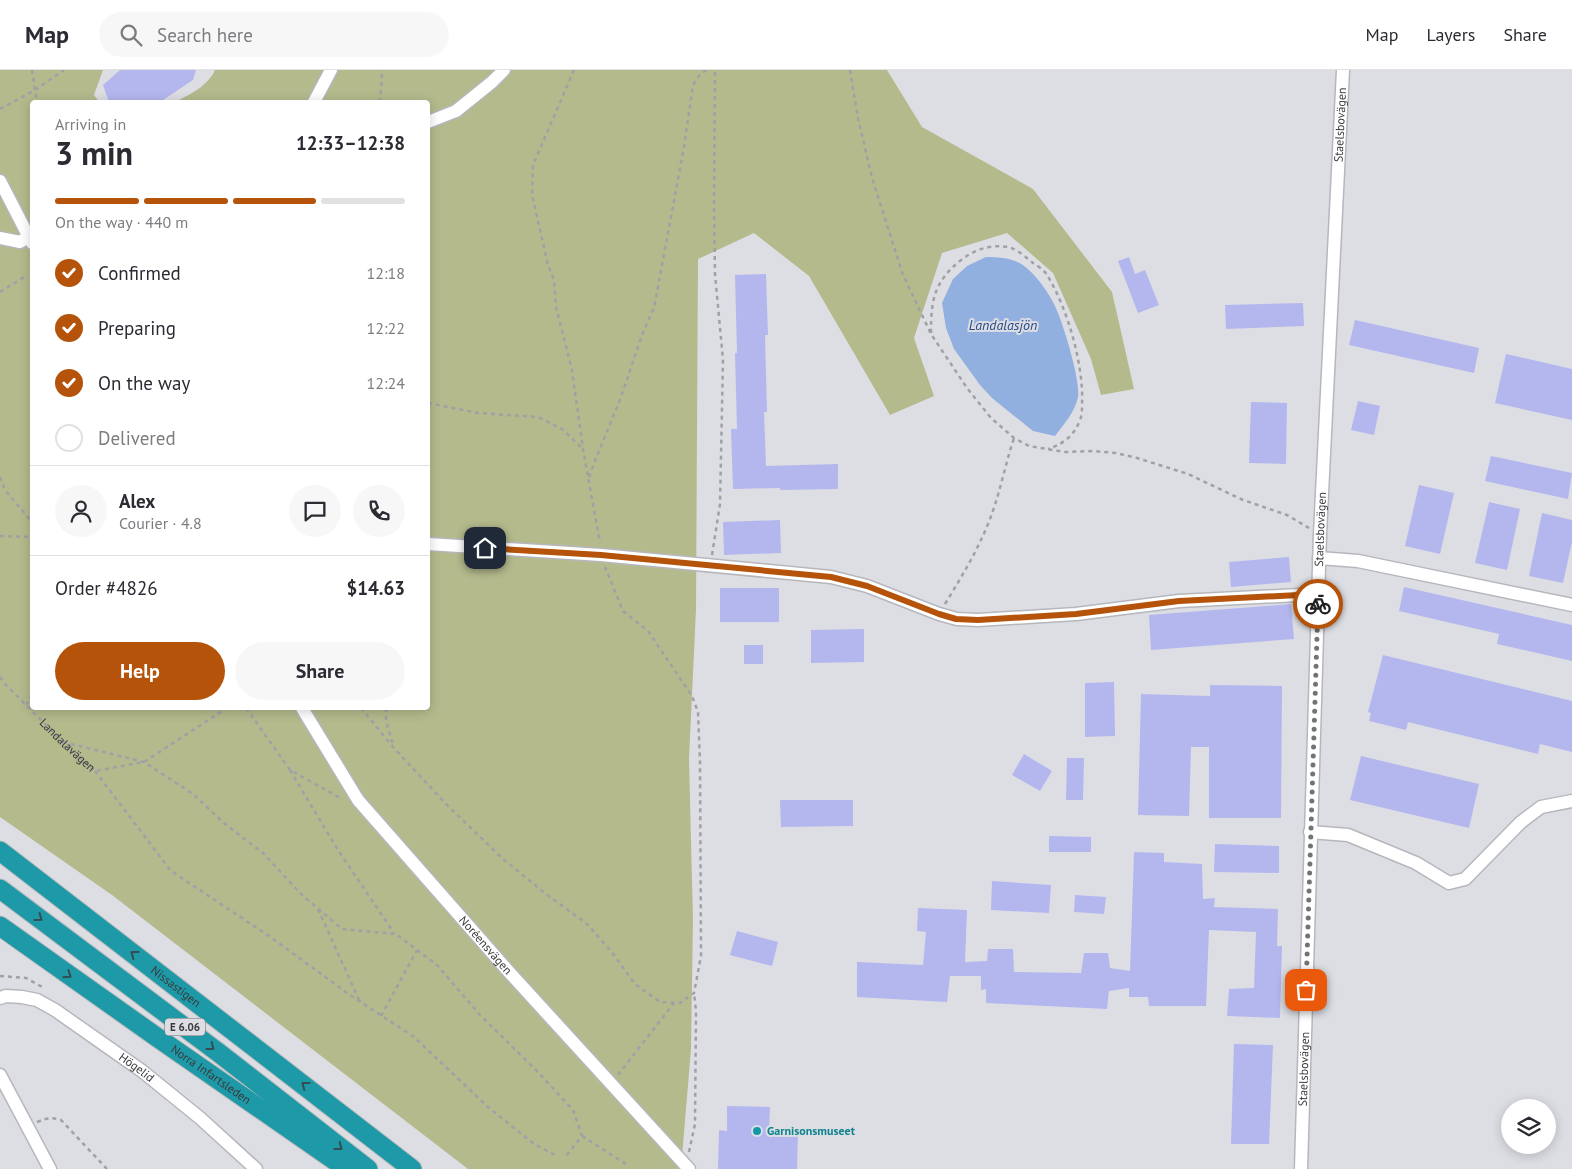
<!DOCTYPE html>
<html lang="en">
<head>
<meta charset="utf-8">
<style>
	body { margin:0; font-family:"PT Sans",sans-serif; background:#f7f7f7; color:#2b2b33; height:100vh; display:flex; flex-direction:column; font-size:19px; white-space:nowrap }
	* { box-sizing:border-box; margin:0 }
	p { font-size:16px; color:#7c7c81 }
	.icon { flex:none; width:28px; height:28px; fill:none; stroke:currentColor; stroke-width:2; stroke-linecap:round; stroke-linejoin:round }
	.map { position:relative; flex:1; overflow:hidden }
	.details { position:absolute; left:30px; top:30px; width:400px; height:610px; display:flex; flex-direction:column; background:#fff; border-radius:5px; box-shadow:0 2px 12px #0003 }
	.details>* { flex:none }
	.tools { position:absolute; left:1501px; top:1029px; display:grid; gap:10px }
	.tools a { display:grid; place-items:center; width:55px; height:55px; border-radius:50%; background:#fff; box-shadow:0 2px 12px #0003; font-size:25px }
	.pin { position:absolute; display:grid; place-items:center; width:42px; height:42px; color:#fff; margin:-21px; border-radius:10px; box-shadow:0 2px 8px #0006 }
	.courier { position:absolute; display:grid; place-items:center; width:50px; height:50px; margin:-25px; border:4px solid #b45309; border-radius:50%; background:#fff; color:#222; box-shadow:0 1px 6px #0007 }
	.overview em { font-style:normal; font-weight:800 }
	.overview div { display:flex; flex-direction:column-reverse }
	.overview { display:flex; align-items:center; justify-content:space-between; height:85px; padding:0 25px }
	h1 { font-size:32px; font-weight:800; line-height:38px }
	.bar { display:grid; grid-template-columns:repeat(4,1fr); gap:8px 5px; align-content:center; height:60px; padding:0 25px }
	.bar i { height:6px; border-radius:4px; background:#e1e1e2 }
	.bar .on { background:#b45309 }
	.bar p { grid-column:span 4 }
	.line { display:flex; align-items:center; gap:12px; padding:0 25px; border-top:1px solid #e1e1e2 }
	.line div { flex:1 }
	.round { display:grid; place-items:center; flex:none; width:52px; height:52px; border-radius:26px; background:#f7f7f7 }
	ol { padding:0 25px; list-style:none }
	li { display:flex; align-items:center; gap:15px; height:55px }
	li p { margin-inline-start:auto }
	li .icon { padding:5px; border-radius:50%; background:#b45309; color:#fff; stroke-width:4 }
	li:last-child { color:#7c7c81 }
	li i { width:28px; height:28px; border:2px solid #e1e1e2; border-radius:50% }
	.cta { display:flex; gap:10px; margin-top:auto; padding:10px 25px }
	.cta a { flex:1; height:58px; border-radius:30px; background:#b45309; color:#fff; font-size:20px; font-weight:800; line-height:58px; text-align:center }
	.cta a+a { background:#f7f7f7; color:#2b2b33 }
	header { display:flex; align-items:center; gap:30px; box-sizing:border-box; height:70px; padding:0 25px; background:#fff; border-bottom:1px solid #e1e1e2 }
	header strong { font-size:24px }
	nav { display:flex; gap:28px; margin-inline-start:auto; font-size:18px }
	.search { width:350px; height:45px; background:#f7f7f7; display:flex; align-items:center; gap:12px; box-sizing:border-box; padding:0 18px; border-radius:28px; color:#7c7c81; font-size:19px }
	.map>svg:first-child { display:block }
	.green { fill:#b5ba8d }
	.water { fill:#91afdf }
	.building { fill:#b4b7ee }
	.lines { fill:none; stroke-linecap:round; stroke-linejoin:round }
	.minor-casing { stroke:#b6b7bd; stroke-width:15 }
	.highway-casing { stroke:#bcbcbd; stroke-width:21 }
	.path { stroke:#a0a1a5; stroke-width:2.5; stroke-dasharray:4 4; stroke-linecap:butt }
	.minor { stroke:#fff; stroke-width:12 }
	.highway { stroke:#1e99a7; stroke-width:19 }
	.oneway { stroke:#344d51 }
	.done { stroke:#727377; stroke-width:5; stroke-dasharray:0 9 }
	.route { stroke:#b45309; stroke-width:6 }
	.culture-dot { fill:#0f9aa8; stroke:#dddee4; stroke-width:2 }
	.labels { text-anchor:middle; stroke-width:4; stroke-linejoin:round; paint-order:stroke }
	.shield { fill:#dddee4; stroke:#6a6b6e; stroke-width:1 }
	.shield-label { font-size:11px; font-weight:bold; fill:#393a3c }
	.street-label { font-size:12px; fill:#393a3c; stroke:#dddee4 }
	.culture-label { font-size:12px; font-weight:bold; fill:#0d838f; stroke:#dddee4; text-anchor:start }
	.water-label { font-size:14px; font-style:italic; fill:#274b86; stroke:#dddee4 }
</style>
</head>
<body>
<header>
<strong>Map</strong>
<div class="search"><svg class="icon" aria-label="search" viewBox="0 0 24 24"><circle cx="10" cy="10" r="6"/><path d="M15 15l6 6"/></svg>Search here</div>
<nav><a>Map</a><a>Layers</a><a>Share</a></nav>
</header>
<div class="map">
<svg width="1572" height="1099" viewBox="0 0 1572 1099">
	<rect width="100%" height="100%" fill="#dddee4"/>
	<!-- green -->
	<path class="green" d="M0,0h103l-9,25 5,7h-67v606h396v-606h-253c14,-7 33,-16 40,-32h672l35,57 111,62 79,103 22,97 -33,6 -10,-36 -38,-86 -46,-40 -65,20 -28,85 20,58 -44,19 -81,-139 -55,-43 -56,26 -2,350 -7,150 4,161 -2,129 -10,120h-213l-356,-274 -112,-78z"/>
	<!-- water -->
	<path class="water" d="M986,187c13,0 26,1 37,8 13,10 24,25 31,39 8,15 27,77 24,93 -3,15 -14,27 -23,39l-22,-5 -41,-33 -12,-13 -26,-36 -8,-21 -4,-25 11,-24 14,-13z"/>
	<!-- building -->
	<g class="building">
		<path d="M120,0h76l-3,10 -33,22h-51l-6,-17z"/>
		<path d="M1129,187l6,17 10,-4 14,35 -21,8 -20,-52z"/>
		<path d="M766,204l2,61h-3l2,77h-3l2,54 72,-2v25l-58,1v-2l-47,1 -2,-60h6l-2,-76h2l-2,-78z"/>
		<path d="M1303,233l1,23 -78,3 -1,-24z"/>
		<path d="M1355,250l124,28 -5,25 -125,-28z"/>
		<path d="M1506,284l66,15v51l-77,-17z"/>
		<path d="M1358,331l22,5 -6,29 -23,-5z"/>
		<path d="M1251,332l36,1 -1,61 -37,-1z"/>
		<path d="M1491,386l81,17 -4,26 -83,-18z"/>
		<path d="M1419,415l35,8 -14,61 -35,-8z"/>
		<path d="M1489,432l31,7 -13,61 -32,-7z"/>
		<path d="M1542,443l30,7v22l-9,41 -34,-7z"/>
		<path d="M780,450l1,33 -57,2 -1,-33z"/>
		<path d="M1289,487l2,25 -60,5 -2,-25z"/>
		<path d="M1404,517l168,38v36l-75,-17 2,-10 -100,-23z"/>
		<rect x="720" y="518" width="59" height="34"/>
		<path d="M1291,534l3,35 -143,11 -2,-35z"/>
		<path d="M864,559v33l-53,1v-33z"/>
		<rect x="744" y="575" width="19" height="19"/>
		<path d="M1383,585l189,46v51l-32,-8 -2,10 -130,-32 -2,8 -37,-9 2,-8 -3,-1z"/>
		<path d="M1114,612l1,54 -30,1v-54z"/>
		<path d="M1210,615l72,1 -1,132h-72v-71h-18l-2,69 -51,-1 3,-121 69,2z"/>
		<path d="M1024,684l28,17 -12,20 -28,-16z"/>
		<path d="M1361,686l118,28 -10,44 -119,-28z"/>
		<path d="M1067,688h17l-1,42h-17z"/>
		<path d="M780,730h73v26l-72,1z"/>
		<path d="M1049,766l42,1v15h-42z"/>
		<path d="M1215,774l64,2v27l-65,-1z"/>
		<path d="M1134,782l30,1v9l38,2 1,35 12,-1 -1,9 64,2 -1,37h5l-2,72 -53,-2 2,-27 25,-1 2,-56 -47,-2 -3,76h-57l-1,-9h-19v-9l-20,3 -2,18 -121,-6v-14l-5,1v-14h-31l-3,26 -90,-5v-35l66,3 3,-33 -9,-1 1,-23 49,2 -2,52 22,-1 1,-12h25l1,23 67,1 3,-20h24l2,15 20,3z"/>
		<path d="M992,811l59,4 -2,28 -58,-3z"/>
		<path d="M1075,825l31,2 -2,17 -30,-2z"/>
		<path d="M737,861l41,11 -6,24 -42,-11z"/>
		<path d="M1234,974l39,1 -4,99h-38z"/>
		<path d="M727,1036l43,1 -1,24 29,1 -1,37h-79l1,-39 8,1z"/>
	</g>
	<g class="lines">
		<!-- minor casing -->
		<g class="minor-casing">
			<g id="minor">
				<path d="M314,32l17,-32"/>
				<path d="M428,52l28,-11 36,-29 12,-12"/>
				<path d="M0,111l32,62"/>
				<path d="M0,168l20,4 9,-6"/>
				<path d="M428,474l173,11 230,22 36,9 72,28 18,5 21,1 98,-6 103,-13 139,-7"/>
				<path d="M1319,488l39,3 214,44"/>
				<path id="s2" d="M302,638l56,92 151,172 180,197"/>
				<path d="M1310,762l38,3 68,28 33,20 16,-4 56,-57 20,-15 31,-6"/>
				<path id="s3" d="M0,928l6,-2 16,1 15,3 18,10 87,61 58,47 56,51"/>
				<path d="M0,1005l50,94"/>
				<path id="s4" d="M1301,1099l19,-635 23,-464"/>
			</g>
		</g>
		<!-- highway casing -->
		<g class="highway-casing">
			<g id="highway">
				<path id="s5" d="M0,781l412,318"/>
				<path d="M0,819l219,164 149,116"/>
				<path id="s6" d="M0,856l158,112 189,131"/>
			</g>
		</g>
		<!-- path -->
		<g class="path">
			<path d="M32,0l5,32"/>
			<path d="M574,0l-41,95 -1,30 16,70 6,15 2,27 16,63 11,79 17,94"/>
			<path d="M850,0l8,48 14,60 31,97 28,59 36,54 24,30 23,20 15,8 36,6 28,-1 23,2 21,5 51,16 55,26 44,15 22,13"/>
			<path d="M380,32l2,-26 -2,-6"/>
			<path d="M0,39l35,-19 29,-20"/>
			<path d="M0,222l26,-16"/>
			<path d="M931,263c0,-34 3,-51 30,-73 14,-11 33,-17 50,-12 7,2 16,10 22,15 5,3 11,7 14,12 21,34 37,91 35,130 0,5 0,11 -2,15 -6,16 -17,24 -32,29"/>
			<path d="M428,333l50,10 60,4 24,12 20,19"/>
			<path d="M0,407l5,13 27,32"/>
			<path d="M589,407c9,-25 20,-50 30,-75 12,-32 20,-64 35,-94l30,-161 9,-62 8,-12 6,-3"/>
			<path d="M0,466l32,1"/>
			<path d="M712,485l8,-51 3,-144 -8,-86 -1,-67 1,-137"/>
			<path d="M945,534c17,-28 33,-54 45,-85 10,-26 15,-54 24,-81"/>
			<path id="s1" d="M0,607l5,7 58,58 32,29 49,-9 83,-54"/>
			<path d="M26,635l6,-11"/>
			<path d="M246,638l44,62 52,29"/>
			<path d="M361,638l32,39 54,58 56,54 43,35 41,30 24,27 24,33 25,18 20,1 14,-10 7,-37 -1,-194 -2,-50 -6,-16 -44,-65 -25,-20 -18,-44"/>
			<path d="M386,638v13l7,24"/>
			<path d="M63,672l81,20 49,32 32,30 38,29 39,42 40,34 54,5 41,31 43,50 56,55 37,40 9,26 -16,20"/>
			<path d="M290,700l46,77 58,86"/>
			<path d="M95,701l76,100 98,65 81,59 64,42 74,70 46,37 23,12"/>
			<path d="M318,839l41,91"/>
			<path d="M0,906l26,2 18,10"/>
			<path d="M381,946l36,-66"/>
			<path d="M618,1005l56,-72"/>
			<path d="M37,1052c10,-4 14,-5 24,-2l46,49"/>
			<path d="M582,1066l47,30"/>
			<path d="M689,1082l6,-28 1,-113 -2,-18"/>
		</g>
		<!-- minor -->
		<use href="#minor" class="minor"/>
		<!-- highway -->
		<use href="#highway" class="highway"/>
	</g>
	<!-- one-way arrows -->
	<defs><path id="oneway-chevron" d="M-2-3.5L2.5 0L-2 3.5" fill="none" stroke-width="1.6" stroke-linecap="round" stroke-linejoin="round" transform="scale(1.25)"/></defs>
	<g class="oneway">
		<use href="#oneway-chevron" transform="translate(39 848) rotate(36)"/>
		<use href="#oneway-chevron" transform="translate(134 884) rotate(-143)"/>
		<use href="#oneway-chevron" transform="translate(68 905) rotate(35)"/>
		<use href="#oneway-chevron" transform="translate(211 977) rotate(37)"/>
		<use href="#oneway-chevron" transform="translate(305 1015) rotate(-142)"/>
		<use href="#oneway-chevron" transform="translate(339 1077) rotate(38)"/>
	</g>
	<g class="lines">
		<!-- done -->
		<path class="done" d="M1306,920l12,-386"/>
		<!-- route -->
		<path class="route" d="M485,478l116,7 230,22 36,9 72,28 17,5 22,1 98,-6 103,-13 139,-7v10"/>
	</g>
	<!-- markers -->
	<circle class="culture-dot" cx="757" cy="1061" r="5"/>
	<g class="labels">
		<!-- shield labels -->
		<rect class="shield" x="165" y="948.5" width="40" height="17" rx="4"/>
		<g class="shield-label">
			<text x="185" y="961">E 6.06</text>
		</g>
		<!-- street labels -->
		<g class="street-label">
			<text dy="4" stroke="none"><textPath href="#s4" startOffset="1045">Staelsbovägen</textPath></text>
			<text dy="4" stroke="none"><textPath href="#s4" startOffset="640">Staelsbovägen</textPath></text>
			<text dy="4" stroke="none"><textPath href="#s1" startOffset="96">Landalavägen</textPath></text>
			<text dy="4" stroke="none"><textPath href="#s2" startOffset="301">Noréensvägen</textPath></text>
			<text dy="4" stroke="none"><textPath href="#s5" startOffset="222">Nissastigen</textPath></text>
			<text dy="4" stroke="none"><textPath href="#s3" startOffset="158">Högelid</textPath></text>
			<text dy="4" stroke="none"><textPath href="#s4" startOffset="100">Staelsbovägen</textPath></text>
			<text dy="4" stroke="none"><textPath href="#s6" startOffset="258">Norra Infartsleden</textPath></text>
		</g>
		<!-- culture labels -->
		<g class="culture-label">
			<text x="767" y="1065">Garnisonsmuseet</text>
		</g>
		<!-- water labels -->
		<g class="water-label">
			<text x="1003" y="260">Landalasjön</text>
		</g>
	</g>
</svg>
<div class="tools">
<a><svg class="icon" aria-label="layers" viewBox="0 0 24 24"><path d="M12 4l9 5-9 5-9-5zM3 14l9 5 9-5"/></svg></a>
</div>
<div class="pin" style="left:1306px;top:920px;background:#ea580c"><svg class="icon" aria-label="bag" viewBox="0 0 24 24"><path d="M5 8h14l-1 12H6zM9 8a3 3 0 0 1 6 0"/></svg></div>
<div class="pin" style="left:485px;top:478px;background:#1f2937"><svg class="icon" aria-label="home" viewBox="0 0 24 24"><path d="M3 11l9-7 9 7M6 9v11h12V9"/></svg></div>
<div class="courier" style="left:1318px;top:534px"><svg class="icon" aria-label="bike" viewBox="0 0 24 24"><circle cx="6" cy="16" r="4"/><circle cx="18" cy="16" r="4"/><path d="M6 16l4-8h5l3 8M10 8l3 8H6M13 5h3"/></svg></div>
<section class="details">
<div class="overview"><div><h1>3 min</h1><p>Arriving in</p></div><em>12:33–12:38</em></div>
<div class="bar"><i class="on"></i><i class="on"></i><i class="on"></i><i></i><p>On the way · 440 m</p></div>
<ol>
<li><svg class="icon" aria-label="check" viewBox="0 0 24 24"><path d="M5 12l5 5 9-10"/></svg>Confirmed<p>12:18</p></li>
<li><svg class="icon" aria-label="check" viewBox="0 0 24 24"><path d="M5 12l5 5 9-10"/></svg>Preparing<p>12:22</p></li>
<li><svg class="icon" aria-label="check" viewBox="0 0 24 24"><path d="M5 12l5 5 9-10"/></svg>On the way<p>12:24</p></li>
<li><i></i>Delivered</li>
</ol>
<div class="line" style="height:90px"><a class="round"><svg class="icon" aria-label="person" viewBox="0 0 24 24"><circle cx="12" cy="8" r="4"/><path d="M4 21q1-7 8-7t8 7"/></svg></a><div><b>Alex</b><p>Courier · 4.8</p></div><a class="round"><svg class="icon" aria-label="chat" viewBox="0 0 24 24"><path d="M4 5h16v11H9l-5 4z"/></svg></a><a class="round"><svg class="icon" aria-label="phone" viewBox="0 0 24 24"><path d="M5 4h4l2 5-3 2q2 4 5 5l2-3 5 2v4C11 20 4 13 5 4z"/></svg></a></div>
<div class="line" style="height:65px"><div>Order #4826</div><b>$14.63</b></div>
<div class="cta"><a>Help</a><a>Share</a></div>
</section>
</div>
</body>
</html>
